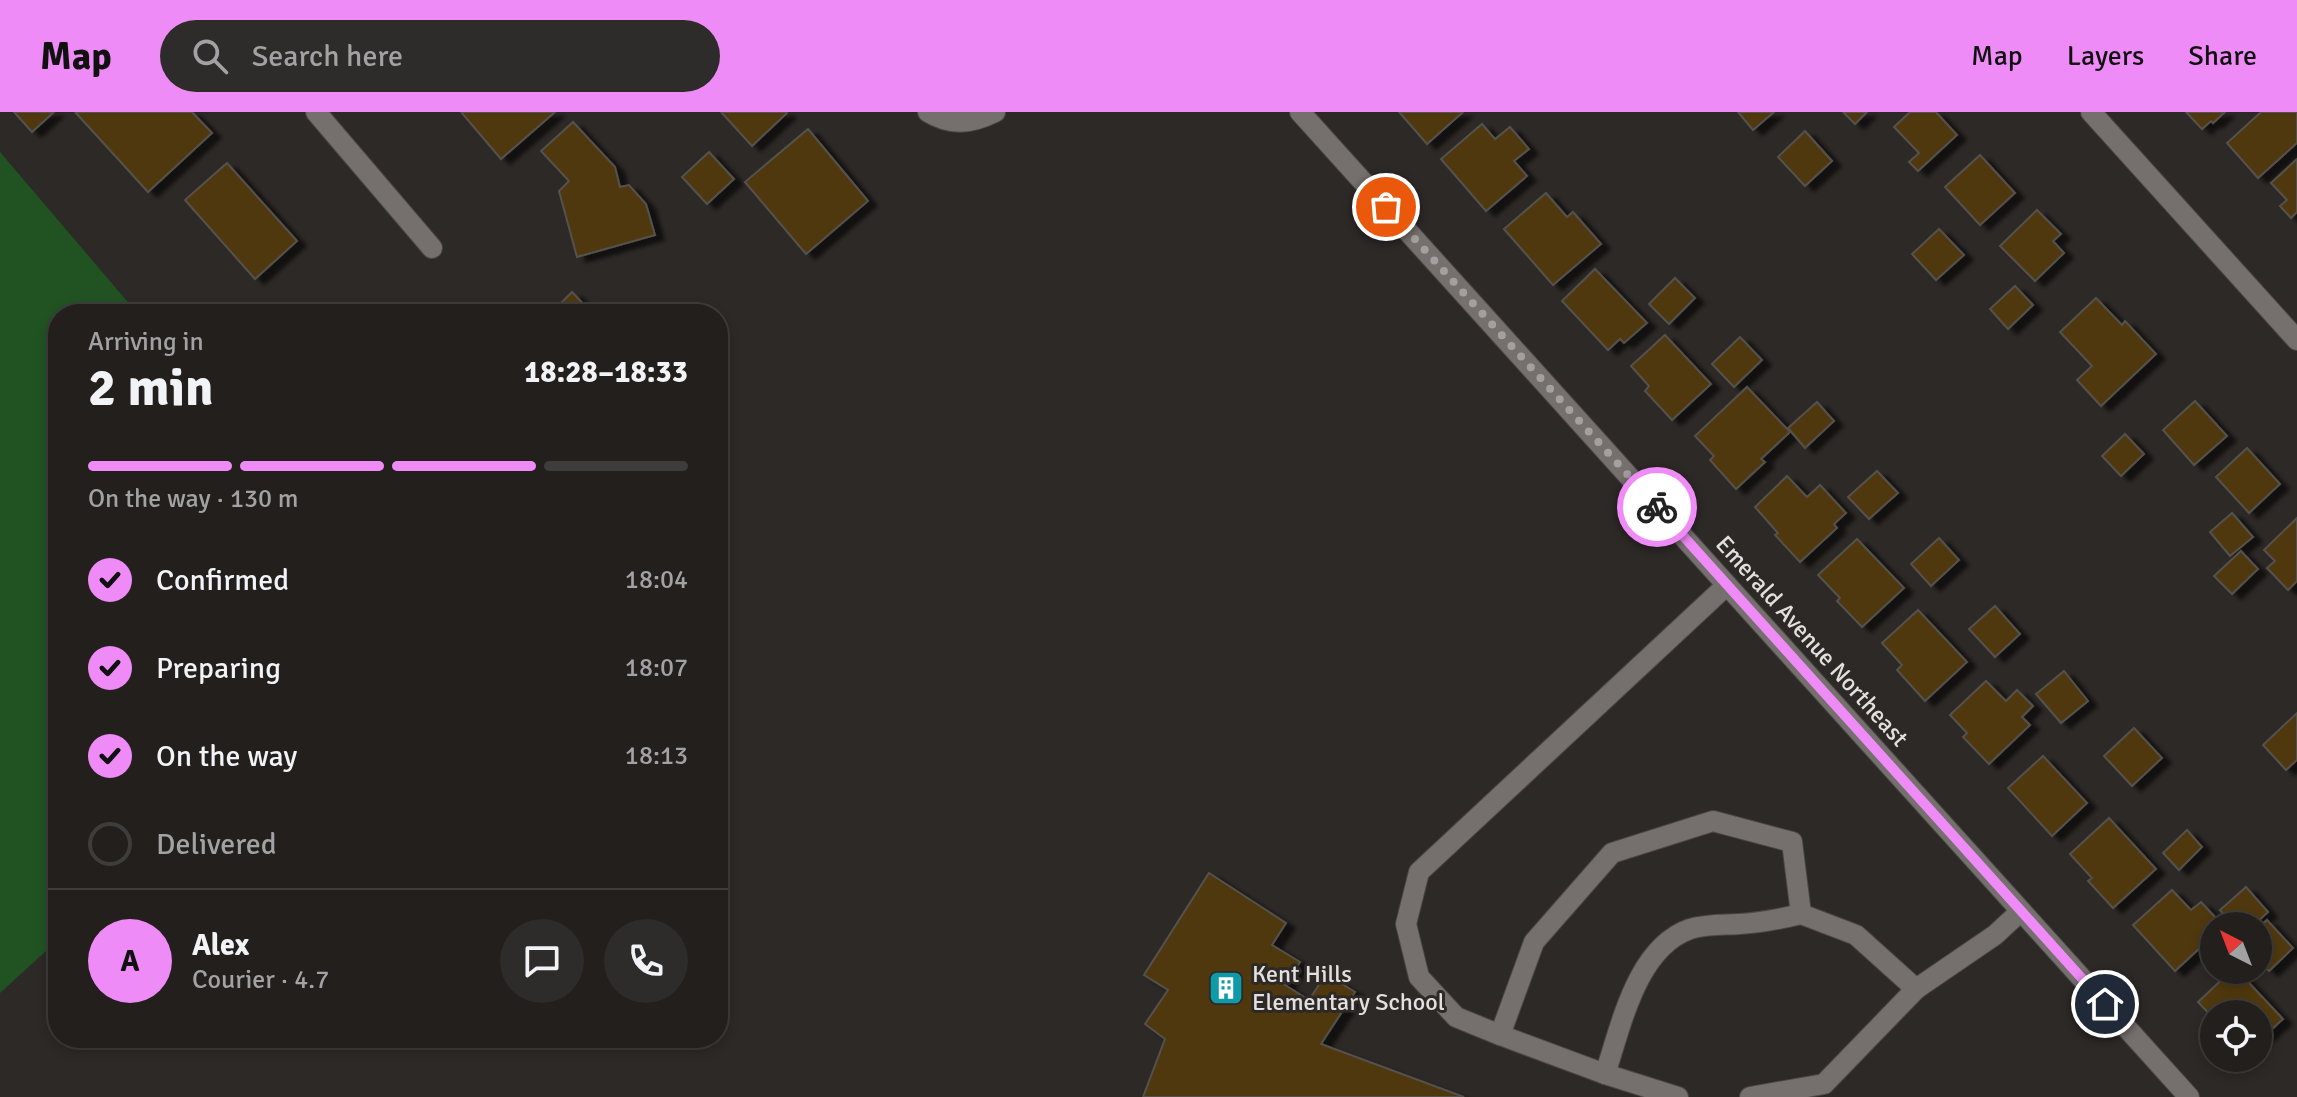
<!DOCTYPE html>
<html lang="en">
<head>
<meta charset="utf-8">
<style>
	body { margin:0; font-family:Signika,sans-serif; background:#2e2c2a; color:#f1f3f6; height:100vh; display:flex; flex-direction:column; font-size:30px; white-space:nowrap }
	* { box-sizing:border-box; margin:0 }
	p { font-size:26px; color:#a2a2a4 }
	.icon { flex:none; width:44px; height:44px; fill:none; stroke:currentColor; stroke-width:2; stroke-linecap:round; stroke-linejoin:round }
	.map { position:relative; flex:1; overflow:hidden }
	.side { position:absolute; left:48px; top:192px; width:680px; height:744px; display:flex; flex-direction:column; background:#221f1d; border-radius:32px; box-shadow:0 4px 12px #0003,0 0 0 2px #3f3d3b }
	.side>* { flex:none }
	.needle { width:52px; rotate:318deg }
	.controls { position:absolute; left:2200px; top:800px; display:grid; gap:16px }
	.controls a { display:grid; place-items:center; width:72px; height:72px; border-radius:50%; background:#221f1d; box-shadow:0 4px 12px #0003,0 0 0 2px #3f3d3b; font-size:40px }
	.pin { position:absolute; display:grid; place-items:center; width:68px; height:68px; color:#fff; margin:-34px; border:4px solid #fff; border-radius:50%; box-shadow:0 2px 8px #0007 }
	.courier { position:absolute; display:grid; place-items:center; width:80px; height:80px; margin:-40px; border:6px solid #ef8bf7; border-radius:50%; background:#fff; color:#222; box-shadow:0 2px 10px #0007 }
	.overview em { font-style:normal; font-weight:700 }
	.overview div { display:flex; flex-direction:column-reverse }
	.overview { display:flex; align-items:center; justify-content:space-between; height:136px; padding:0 40px }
	h1 { font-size:52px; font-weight:700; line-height:60px }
	.bar { display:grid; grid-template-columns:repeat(4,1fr); gap:12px 8px; align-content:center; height:96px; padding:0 40px }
	.bar i { height:10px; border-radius:6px; background:#3f3d3b }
	.bar .active { background:#ef8bf7 }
	.bar p { grid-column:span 4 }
	.line { display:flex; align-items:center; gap:20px; padding:0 40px; border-top:2px solid #3f3d3b }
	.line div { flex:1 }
	.round { display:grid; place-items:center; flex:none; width:84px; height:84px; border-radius:42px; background:#2e2c2a }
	ol { padding:0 40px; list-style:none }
	li { display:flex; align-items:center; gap:24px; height:88px }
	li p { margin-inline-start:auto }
	li .icon { padding:8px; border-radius:50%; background:#ef8bf7; color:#111; stroke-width:4 }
	li:last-child { color:#a2a2a4 }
	li i { width:44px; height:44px; border:4px solid #3f3d3b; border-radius:50% }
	header { display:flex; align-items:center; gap:48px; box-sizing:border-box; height:112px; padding:0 40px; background:#ef8bf7; color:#111 }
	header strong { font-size:38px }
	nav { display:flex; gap:44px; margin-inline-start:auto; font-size:28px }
	.search { width:560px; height:72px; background:#2e2c2a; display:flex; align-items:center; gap:20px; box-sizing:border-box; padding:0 28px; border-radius:44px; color:#a2a2a4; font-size:30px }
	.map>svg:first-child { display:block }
	.green { fill:#205222 }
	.building { fill:#50380e; stroke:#54514d; stroke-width:2; filter:url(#shadow) }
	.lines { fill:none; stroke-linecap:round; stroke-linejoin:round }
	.minor-casing { stroke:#4b4746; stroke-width:22 }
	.minor { stroke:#75706e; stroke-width:20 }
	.done { stroke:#a3a09f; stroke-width:8; stroke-dasharray:0 14.4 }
	.route { stroke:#ef8bf7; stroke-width:10 }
	.labels { text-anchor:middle; stroke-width:6; stroke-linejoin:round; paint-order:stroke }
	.street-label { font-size:24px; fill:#e3e0df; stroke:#2d2927 }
	.poi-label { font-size:24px; fill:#e3e0df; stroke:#2d2927; text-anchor:start }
</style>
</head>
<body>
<header>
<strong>Map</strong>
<div class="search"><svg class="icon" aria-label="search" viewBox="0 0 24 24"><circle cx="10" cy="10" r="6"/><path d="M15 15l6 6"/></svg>Search here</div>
<nav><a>Map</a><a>Layers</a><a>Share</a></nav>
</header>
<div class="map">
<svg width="2297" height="985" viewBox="0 0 2297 985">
	<defs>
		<filter id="shadow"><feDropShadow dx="9" dy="5" stdDeviation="2" flood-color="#0009"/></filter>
	</defs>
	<rect width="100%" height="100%" fill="#2d2927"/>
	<!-- green -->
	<path class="green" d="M0,40l138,162h-80v626l-58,53z"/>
	<!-- building -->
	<g class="building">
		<path d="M14,0h40l-22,20z"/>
		<path d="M75,0h117l20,21 -64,59z"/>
		<path d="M461,0h94l-54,47z"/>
		<path d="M721,0h65l1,1 -35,33z"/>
		<path d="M1399,0h64l-36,32z"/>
		<path d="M1738,0h36l-21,18z"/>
		<path d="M1843,0h24l-12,12z"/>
		<path d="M1910,0h26l21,23 -39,36 -9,-9 10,-9 -25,-26z"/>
		<path d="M2186,0h39l-12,11 -2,-2 -9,8z"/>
		<path d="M2261,0h36v31l-39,35 -31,-35z"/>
		<path d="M573,10l42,45 5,20 9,-2 17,19 9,31 -78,22 -18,-66 10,-10 -28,-30z"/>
		<path d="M1482,12l13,15 15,-12 19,22 -15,12 13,15 -41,35 -45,-52z"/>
		<path d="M808,17l60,72 -62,53 -61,-72z"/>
		<path d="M1805,19l27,30 -27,25 -27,-29z"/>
		<path d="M709,40l25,27 -27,25 -25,-27z"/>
		<path d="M1980,43l35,38 -35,32 -35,-38z"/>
		<path d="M2297,47v53l-6,6 -11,-12 7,-6 -16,-17z"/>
		<path d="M227,51l70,78 -42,38 -70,-79z"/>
		<path d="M1546,81l21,24 6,-5 28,32 -48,41 -49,-56z"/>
		<path d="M2037,98l24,24 -8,7 11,12 -29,28 -35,-35z"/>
		<path d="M1939,117l25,26 -28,25 -24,-26z"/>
		<path d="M1595,157l52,54 -23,20 -4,-4 -12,11 -46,-49z"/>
		<path d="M1675,166l20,20 -26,26 -20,-20z"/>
		<path d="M2015,174l18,19 -25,24 -18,-20z"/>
		<path d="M572,180l21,22h-43z"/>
		<path d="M2096,186l26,27 3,-4 31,33 -55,52 -24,-26 15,-14 -32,-34z"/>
		<path d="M1665,223l46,49 -39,36 -27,-29 4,-5 -18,-20z"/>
		<path d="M1740,225l22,23 -28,27 -22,-23z"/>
		<path d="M1747,275l43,45 -29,27 4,3 -29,27 -26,-29 4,-4 -19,-20z"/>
		<path d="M2195,289l32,35 -33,29 -31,-35z"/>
		<path d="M1817,290l17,19 -29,27 -17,-20z"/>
		<path d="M2125,322l19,20 -23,22 -19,-20z"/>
		<path d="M2247,336l33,36 -31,29 -33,-36z"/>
		<path d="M1877,359l21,22 -29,26 -21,-22z"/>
		<path d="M1787,364l20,21 13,-12 26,28 -12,11 3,4 -37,34 -25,-27 3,-2 -23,-26z"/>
		<path d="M2232,401l21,24 -23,19 -20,-24z"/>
		<path d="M2297,406v63l-9,9 -21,-22 8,-7 -11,-11z"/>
		<path d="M1939,426l20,22 -28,26 -20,-22z"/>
		<path d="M1857,427l47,49 -42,39 -25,-26 3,-3 -22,-23z"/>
		<path d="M2241,439l17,18 -26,25 -18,-18z"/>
		<path d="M1995,494l25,28 -25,23 -26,-28z"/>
		<path d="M1918,498l49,52 -42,39 -28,-31 5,-5 -20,-22z"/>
		<path d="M2064,559l24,30 -27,22 -25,-29z"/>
		<path d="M1986,569l20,20 11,-11 16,16 -11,11 8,8 -41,39 -26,-27 4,-4 -17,-18z"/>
		<path d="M2297,601v47l-11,10 -23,-25z"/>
		<path d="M2134,616l28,30 -30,28 -28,-30z"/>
		<path d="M2043,644l44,47 -35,33 -44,-48z"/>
		<path d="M2109,706l47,51 -43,39 -25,-27 4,-3 -22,-24z"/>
		<path d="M2187,718l15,17 -23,23 -16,-17z"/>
		<path d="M1209,761l77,50 -14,22 28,17 -15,23 24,15 17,-26 29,18 -34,52 143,53h-321l22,-58 -20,-15 23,-34 -24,-15z"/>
		<path d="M2246,775l22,25 -15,14h-19l-14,-16z"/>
		<path d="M2172,778l19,20 10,-8 16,17 -10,9 7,7 -39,36 -42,-46z"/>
		<path d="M2267,808l26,28 -24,23 -11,-11v-32z"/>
		<path d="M2232,858h5l46,49 -25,23v-28h-44v5l-16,-17z"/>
	</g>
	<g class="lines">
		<!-- minor casing -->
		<g class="minor-casing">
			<g id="minor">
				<path d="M316,0l116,136"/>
				<path d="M928,0c23,14 43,12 67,0"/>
				<path d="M1300,0l889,985"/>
				<path d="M2091,0l206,228"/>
				<path d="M1916,877l79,-54 26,-24"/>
				<path d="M1500,923l-44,-18 -37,-40 -13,-53 13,-52 308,-287"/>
				<path d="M1605,962c16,-47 31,-126 85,-145 16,-5 33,-4 49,-5 22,-1 41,-5 62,-10"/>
				<path d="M1678,985l-73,-23 -105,-39 34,-93 78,-89 101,-32 79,21 9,72 55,21 60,54 -92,95 -74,13"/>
			</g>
		</g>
		<!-- minor -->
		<use href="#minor" class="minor"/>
	</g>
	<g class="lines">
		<!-- done -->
		<path class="done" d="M1386,95l271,300"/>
		<!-- route -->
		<path class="route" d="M1657,395l448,497"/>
	</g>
	<!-- icons -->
	<defs>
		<g id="building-square" transform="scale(1.8)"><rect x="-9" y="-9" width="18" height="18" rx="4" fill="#0f9aa8" stroke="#2d2927"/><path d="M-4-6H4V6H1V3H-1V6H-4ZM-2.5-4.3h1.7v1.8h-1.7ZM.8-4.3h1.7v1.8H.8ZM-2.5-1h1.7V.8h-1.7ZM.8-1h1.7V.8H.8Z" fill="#fff"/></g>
	</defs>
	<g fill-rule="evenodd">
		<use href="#building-square" x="1226" y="876"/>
	</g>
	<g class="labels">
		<!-- street labels -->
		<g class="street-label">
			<text transform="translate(1812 529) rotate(48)" y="8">Emerald Avenue Northeast</text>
		</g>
		<!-- poi labels -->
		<g class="poi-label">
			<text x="1252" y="870">Kent Hills<tspan x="1252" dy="28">Elementary School</tspan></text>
		</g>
	</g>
</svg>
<div class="controls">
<a><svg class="needle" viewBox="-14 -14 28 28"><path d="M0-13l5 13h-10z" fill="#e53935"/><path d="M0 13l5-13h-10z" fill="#a2a2a4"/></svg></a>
<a><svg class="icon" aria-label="locate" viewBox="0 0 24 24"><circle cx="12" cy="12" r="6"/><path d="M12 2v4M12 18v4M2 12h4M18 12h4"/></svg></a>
</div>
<div class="pin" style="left:1386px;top:95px;background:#ea580c"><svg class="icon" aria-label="bag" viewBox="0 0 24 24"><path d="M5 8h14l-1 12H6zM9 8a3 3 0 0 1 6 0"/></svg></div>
<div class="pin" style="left:2105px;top:892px;background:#1f2937"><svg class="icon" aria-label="home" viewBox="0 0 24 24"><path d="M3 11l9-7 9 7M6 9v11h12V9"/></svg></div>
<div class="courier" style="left:1657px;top:395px"><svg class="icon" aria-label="bike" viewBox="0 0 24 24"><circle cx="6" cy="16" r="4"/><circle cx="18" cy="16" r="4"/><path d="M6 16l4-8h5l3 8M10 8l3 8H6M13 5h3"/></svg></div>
<section class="side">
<div class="overview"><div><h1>2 min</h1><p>Arriving in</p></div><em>18:28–18:33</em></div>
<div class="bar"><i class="active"></i><i class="active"></i><i class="active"></i><i></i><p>On the way · 130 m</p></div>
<ol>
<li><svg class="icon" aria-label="check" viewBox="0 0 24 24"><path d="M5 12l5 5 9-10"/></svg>Confirmed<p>18:04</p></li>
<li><svg class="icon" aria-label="check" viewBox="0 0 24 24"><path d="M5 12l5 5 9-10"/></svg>Preparing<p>18:07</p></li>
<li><svg class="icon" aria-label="check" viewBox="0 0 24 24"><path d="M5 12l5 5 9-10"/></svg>On the way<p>18:13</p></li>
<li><i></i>Delivered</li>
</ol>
<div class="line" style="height:144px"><b class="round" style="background:#ef8bf7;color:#111">A</b><div><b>Alex</b><p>Courier · 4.7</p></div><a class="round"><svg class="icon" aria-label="chat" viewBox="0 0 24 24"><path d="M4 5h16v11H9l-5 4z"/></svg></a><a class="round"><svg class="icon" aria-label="phone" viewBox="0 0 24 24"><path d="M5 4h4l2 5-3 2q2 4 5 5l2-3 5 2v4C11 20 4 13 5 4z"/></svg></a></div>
</section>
</div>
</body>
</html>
